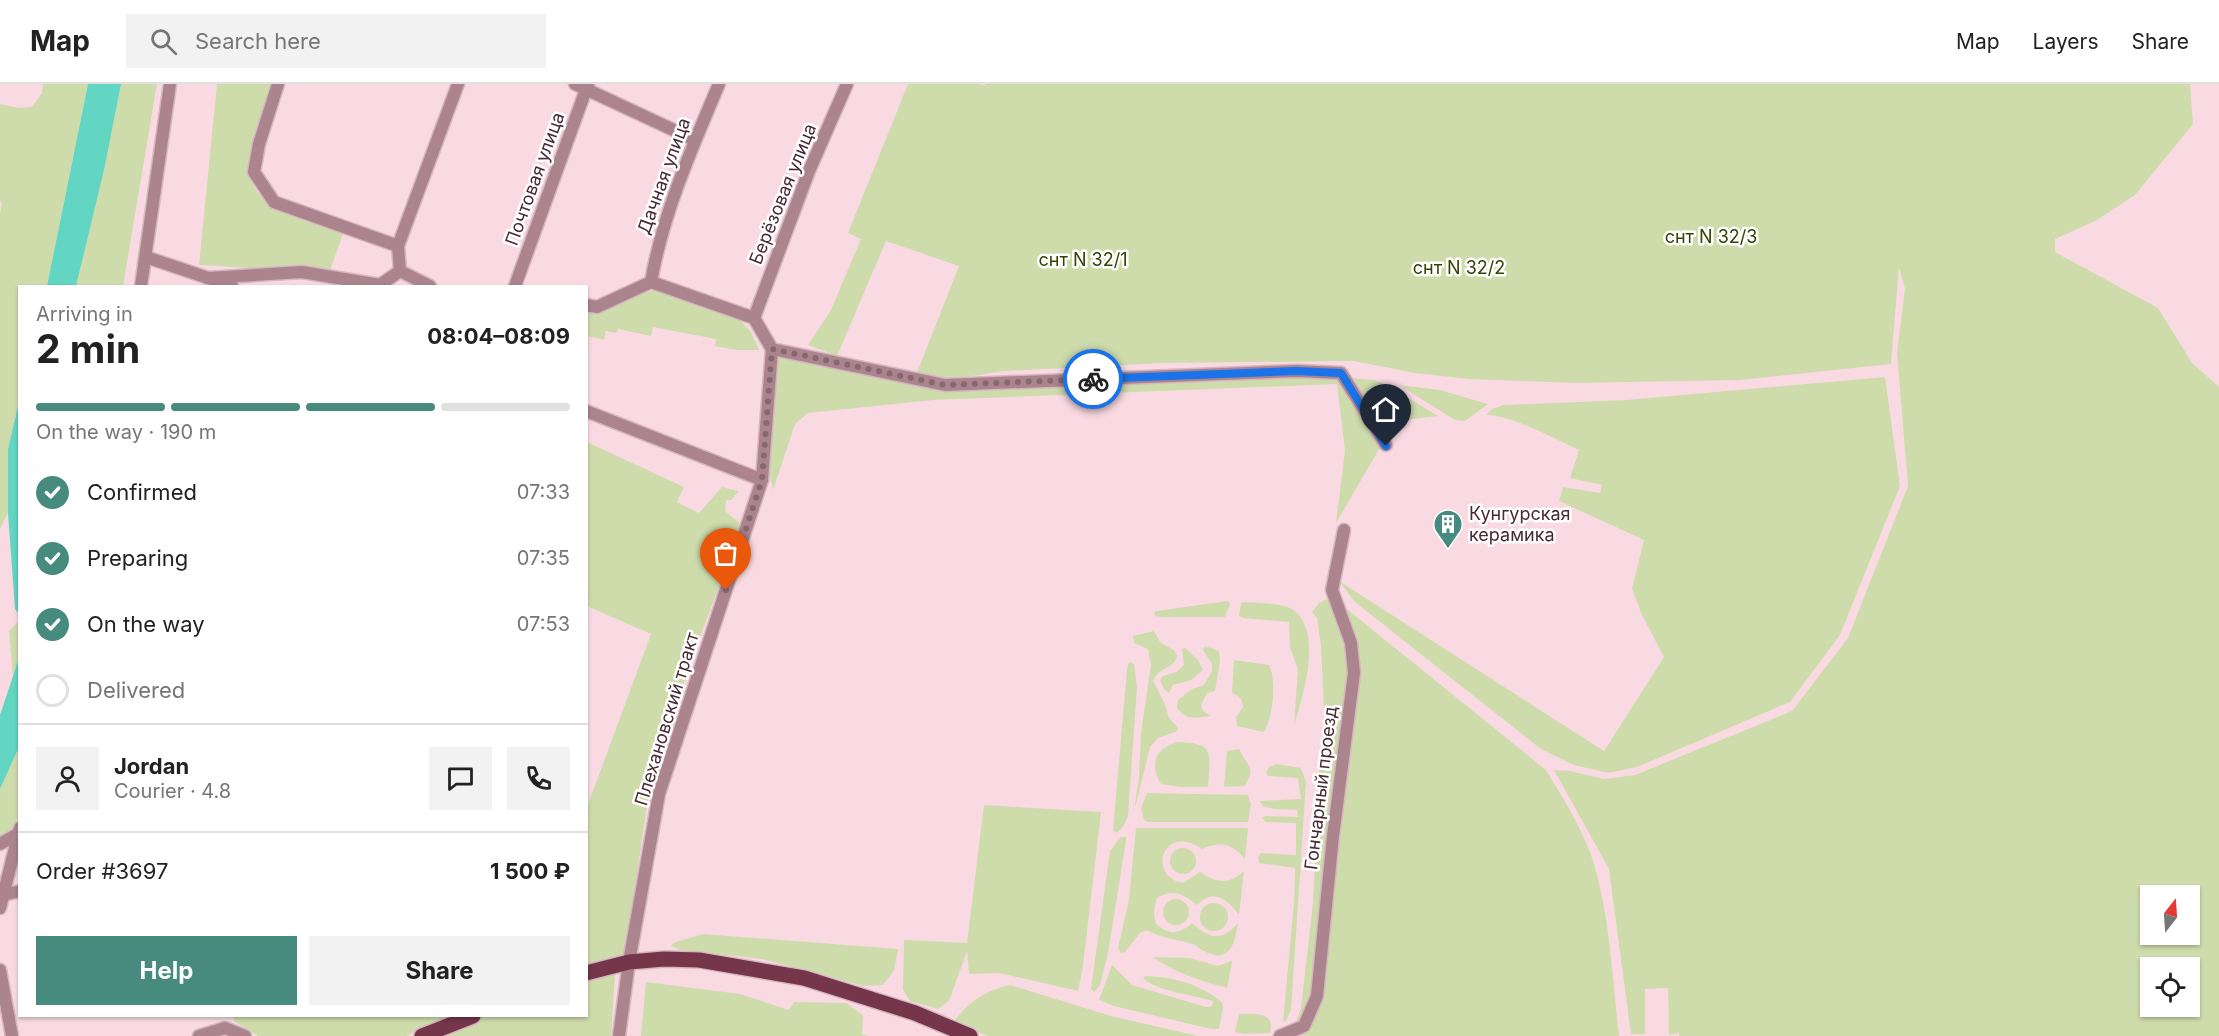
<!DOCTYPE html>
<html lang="en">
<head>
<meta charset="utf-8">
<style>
	body { margin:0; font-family:Inter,sans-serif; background:#f2f2f2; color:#222; height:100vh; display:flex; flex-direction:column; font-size:22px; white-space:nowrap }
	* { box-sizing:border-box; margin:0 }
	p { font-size:20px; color:#767676 }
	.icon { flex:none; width:33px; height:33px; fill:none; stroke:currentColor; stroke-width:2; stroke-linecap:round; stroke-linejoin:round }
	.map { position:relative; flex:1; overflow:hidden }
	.drawer { position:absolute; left:18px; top:201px; width:570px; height:732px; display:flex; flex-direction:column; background:#fff; border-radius:0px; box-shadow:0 2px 4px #0004 }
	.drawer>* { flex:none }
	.needle { width:39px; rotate:17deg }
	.fabs { position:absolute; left:2140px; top:801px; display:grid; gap:12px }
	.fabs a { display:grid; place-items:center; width:60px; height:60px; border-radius:0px; background:#fff; box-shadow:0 2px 4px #0004; font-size:30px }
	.pin { position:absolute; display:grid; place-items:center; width:51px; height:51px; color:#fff; margin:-62px -26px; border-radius:50% 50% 50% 0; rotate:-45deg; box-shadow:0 0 6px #0007 }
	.pin .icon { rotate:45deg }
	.courier { position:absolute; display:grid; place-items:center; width:60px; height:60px; margin:-30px; border:4px solid #1a73e8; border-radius:50%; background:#fff; color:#222; box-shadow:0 2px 8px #0007 }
	.summary em { font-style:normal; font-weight:700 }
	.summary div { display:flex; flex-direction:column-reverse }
	.summary { display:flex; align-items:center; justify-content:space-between; height:102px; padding:0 18px }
	h1 { font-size:39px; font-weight:700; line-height:45px }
	.bar { display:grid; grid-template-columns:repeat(4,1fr); gap:9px 6px; align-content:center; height:72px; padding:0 18px }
	.bar i { height:8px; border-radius:4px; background:#e0e0e0 }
	.bar .current { background:#478b7f }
	.bar p { grid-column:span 4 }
	.line { display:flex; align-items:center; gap:15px; padding:0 18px; border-top:2px solid #e0e0e0 }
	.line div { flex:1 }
	.round { display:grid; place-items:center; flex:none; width:63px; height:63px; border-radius:0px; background:#f2f2f2 }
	ol { padding:0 18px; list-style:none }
	li { display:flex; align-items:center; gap:18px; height:66px }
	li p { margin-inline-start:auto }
	li .icon { padding:6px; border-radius:50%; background:#478b7f; color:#fff; stroke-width:4 }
	li:last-child { color:#767676 }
	li i { width:33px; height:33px; border:3px solid #e0e0e0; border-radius:50% }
	.action { display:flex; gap:12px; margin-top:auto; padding:12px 18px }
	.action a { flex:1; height:69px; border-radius:0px; background:#478b7f; color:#fff; font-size:24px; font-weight:700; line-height:69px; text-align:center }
	.action a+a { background:#f2f2f2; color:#222 }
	header { display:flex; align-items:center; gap:36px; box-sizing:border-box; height:84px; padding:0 30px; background:#fff; border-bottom:2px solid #e0e0e0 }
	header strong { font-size:28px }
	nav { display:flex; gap:33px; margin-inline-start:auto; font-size:21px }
	.search { width:420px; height:54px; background:#f2f2f2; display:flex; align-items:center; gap:15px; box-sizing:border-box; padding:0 21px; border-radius:0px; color:#767676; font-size:22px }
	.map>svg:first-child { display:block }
	.green { fill:#cedcac; fill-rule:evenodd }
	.water { fill:#62d6c3 }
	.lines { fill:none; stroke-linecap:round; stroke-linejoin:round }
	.minor-casing { stroke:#d6b7bf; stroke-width:15 }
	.tertiary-casing { stroke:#d6b7bf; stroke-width:15 }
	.primary-casing { stroke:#d6b7bf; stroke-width:18 }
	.minor { stroke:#ab848e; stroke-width:12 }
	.tertiary { stroke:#ab848e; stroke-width:12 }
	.primary { stroke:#75354a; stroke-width:15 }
	.done { stroke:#866870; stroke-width:6; stroke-dasharray:0 10.8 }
	.route { stroke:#1a73e8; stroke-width:8 }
	.labels { text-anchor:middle; stroke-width:5; stroke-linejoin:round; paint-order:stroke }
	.street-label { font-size:18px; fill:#482a33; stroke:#fff }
	.park-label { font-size:18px; fill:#364203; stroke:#fff }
	.poi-label { font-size:18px; fill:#482a33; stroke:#fff; text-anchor:start }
</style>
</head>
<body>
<header>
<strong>Map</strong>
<div class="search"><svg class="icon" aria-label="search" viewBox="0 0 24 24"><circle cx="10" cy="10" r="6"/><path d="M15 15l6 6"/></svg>Search here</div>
<nav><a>Map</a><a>Layers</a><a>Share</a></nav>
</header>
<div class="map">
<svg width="2219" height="952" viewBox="0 0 2219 952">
	<rect width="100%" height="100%" fill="#fadae2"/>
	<!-- green -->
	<g class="green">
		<path d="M43,0h45l-41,202h-27l-1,116 -11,47v64l-8,16v-316l2,-9 -2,-4v-96l19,4 13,-1 10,-14z"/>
		<path d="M121,0h36l-34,202h-47z"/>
		<path d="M217,0h56c-7,21 -28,74 -22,95 3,11 12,22 22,28 18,11 50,19 70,27l-14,39 -130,-8z"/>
		<path d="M908,0h71l6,2v-2h1205l3,40 -58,71 -38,25 -42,19v13l103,56 34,55 27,24v649h-540v-3l-10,2 -1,-47 -23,1v45h-14l-22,-165 -55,-99 16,1 34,8 31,-4 157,-64 56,-73 60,-152 -11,-133 8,-64 -6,-22 -8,97 -151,16 -166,3 -105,-4 -54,-6 -61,-12 -192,2 -158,8 -50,8 -38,-4 43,-109 -73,-25 -49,115 -29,-11 23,-35 30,-71 -13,-6zM2151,812h39v38h-39zM2151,884h39v38h-39z"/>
		<path d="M664,206l71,25 16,17 8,18h-23l-21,-4 1,-7 -63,-12 -2,9 -33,-7 -2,4 -10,-2 -2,9 -17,-4 -1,-25 21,-1 33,-18z"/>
		<path d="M776,270l172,36 350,-15 42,2 41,69 -45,77 9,-72 -8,-67 -404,16 -125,13 -13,11 -22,66 -5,-25z"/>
		<path d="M1885,293l15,109 -60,149 -50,67 -153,65 -29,6 -34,-8 -33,-16 -186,-147 -16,-21 265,170 60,-94 -22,-42 -10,-26 12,-49 -85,-39 4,-14 37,6 2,-8 -32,-7 9,-28c-23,-10 -69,-36 -93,-35l6,-6 12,-4 123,-5z"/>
		<path d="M1350,294l24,2 11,4 53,32 -34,4 -18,20z"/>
		<path d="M1399,301l41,5 48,14 -23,17 -10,-1z"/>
		<path d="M587,358l97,45 -7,15 22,11 23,-26 17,4 -8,9h-5l-1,11 17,14 -51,136 -43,138 -23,156 -38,14 -1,-159 65,-176 -64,-28z"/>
		<path d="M1327,515l21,11 198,160c16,26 34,55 45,85 19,57 21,121 28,181h-328l10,-28 12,-105 6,-131 6,-39 -4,-87 -4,-28 -5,-6 7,-9z"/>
		<path d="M1228,517l2,3 -5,13h-63l-7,-1 -1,-3 2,-2z"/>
		<path d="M1244,518c12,1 36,1 46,6 35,19 13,88 4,117l4,-55 -8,-23 -1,-25 -46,-4 -4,-2 2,-13z"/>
		<path d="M19,537v37l-6,18 -4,-45z"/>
		<path d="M1154,547l6,11 15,9 2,6c-5,13 -17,9 -24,24l11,21 5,16 9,10 -1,3 -19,7 -8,9 -16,65 5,-36 2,-43 10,-68 -3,-16 -14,-6 -1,-7z"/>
		<path d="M1205,562l14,5 1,10 -5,30 -8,2 -6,12 2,6 8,5c-15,2 -24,5 -34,-8l1,-8 14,-11 12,-4 8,-14v-7l-9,-14z"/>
		<path d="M1185,564l13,12 5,10 -12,10 -18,5 -4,8 -5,-4 -4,-9 3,-4 13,-4 8,-7 -2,-16z"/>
		<path d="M1234,576l35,5c8,15 4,53 -5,67l-27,-6 -1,-9 7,-10c-1,-8 -3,-11 -11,-14z"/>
		<path d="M1129,578l5,2 3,23 -9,129 -5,11 -6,5 -4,-1 14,-162z"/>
		<path d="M1176,658c40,1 34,10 32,45h-28l-19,-3c-12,-19 -6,-35 15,-42z"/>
		<path d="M19,663v68l-8,18 -11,7v-51z"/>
		<path d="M1239,665c7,15 19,20 5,37l-20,1 3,-36z"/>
		<path d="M1276,680l25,4 5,14 -15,228 -5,11 -3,1 11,-118 1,-36 -36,-5 -1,-6 3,-4 35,2v-32l-30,-1 -4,-4 4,-2 32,1 -1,-7 -23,-1 -11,-3 -3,-5 41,-2 -3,-21 -30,-2 -2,-3 3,-6z"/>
		<path d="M1147,709l101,2 3,9 -3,18h-100l-4,-2 -3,-12z"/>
		<path d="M984,721l117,7 -18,154 -5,25 -78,-18 -31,1 -2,-23 -18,50 -11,8 -28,-8 -7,-11 1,-50 63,3z"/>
		<path d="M1136,744h112l-3,31c-13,-16 -25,-18 -43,-10 -40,-27 -55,28 -19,34l17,-11c16,11 29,13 44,-1l-5,44c-12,-16 -25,-27 -42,-10 -13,-11 -24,-17 -40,-7 -3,10 -4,17 -1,26 13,11 23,11 36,-1 18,16 29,19 46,0 -3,20 -8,42 -34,28 -5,-2 -7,-6 -12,-7 -16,-5 -30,-6 -46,-14l-6,3 -15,19 -4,1 -3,-5 11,-48z"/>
		<path d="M1121,753h5v3l-18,113 -8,32 -6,7 -3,-3 19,-138z"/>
		<circle cx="1183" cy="777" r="13"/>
		<circle cx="1176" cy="828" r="13"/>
		<circle cx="1214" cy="833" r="14"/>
		<path d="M703,850l195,15 -4,21 -11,15 -20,1 -101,-27 -82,-9 -9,-4 2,-3z"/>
		<path d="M1153,873l37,1 28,8 13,-5 1,1 -5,26c-26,-7 -52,-15 -74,-31z"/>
		<path d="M1112,881l20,20 74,22 6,-1 1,-5c-17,-5 -59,-11 -70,-23l2,-2c29,1 55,8 77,26l1,6 -4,21h-8l-97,-23 -15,-6z"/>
		<path d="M615,889l-4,63h-179l51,-20h103l1,-34z"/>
		<path d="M646,898l94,12 49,16 5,-8 52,1 17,12 -1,19 6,2h-227z"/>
		<path d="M1010,901l101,31 87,20h-210l-27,-10 -6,-6c14,-19 32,-30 55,-35z"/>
		<path d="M1239,930c15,0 37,-3 31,19l-25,1 -10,-2z"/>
		<path d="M233,932h223l-36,12 -13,8h-149l-24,-15z"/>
	</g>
	<!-- water -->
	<g class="water">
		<path d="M88,0h33l-17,86 -28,116h-29z"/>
		<path d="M19,318v212l-4,-5 -7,-96v-64z"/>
		<path d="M19,574v89l-19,42v-74z"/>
	</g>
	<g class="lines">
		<!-- minor casing -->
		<g class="minor-casing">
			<g id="minor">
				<path d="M278,0l-19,60 -5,28 20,30 124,44"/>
				<path d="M575,0l120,56"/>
				<path d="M146,173l86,29"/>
				<path d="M400,187l-2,-25 60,-162"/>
				<path d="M208,194l94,-6 78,13 20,-14 30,15"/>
				<path d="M651,198c12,-69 41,-134 68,-198"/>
				<path d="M515,202l73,-202"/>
				<path d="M586,221l11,2 54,-25 103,36 18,31 173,36 351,-14 45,2 45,72"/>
				<path d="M754,234l55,-147 38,-87"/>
				<path d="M586,327l176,69"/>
				<path d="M0,760l16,-9"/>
				<path d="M3,811l17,-4"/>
				<path d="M199,952l26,-8 20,8"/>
				<path d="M619,952l10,-74 30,-168 103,-314 10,-131"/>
				<path d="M1280,952l24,-10 13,-30 16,-160 21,-163 -3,-30 -19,-53 12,-60"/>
			</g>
		</g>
		<!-- tertiary casing -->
		<g class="tertiary-casing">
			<g id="tertiary">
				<path d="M141,202l29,-202"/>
				<path d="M0,824l20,-80"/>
				<path d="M0,886l12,66"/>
			</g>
		</g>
		<!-- primary casing -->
		<g class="primary-casing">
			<g id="primary">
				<path d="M586,889l43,-11 35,-3 35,1 105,18 111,35 55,23"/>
				<path d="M422,952l51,-20"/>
			</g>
		</g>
		<!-- minor -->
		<use href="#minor" class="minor"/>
		<!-- tertiary -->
		<use href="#tertiary" class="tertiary"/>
		<!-- primary -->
		<use href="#primary" class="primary"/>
	</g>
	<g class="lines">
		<!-- done -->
		<path class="done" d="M726,506l36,-110 10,-131 173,36 148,-6"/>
		<!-- route -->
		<path class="route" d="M1093,295l203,-8 45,2 45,73"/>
	</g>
	<!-- icons -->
	<defs>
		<g id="building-pin" transform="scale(1.5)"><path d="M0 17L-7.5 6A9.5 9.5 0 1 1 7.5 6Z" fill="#478b7f" stroke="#fff"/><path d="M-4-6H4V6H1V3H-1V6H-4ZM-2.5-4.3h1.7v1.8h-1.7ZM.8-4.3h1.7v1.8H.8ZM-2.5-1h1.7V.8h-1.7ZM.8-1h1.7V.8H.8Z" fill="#fff"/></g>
	</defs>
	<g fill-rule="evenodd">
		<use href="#building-pin" x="1448" y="440"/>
	</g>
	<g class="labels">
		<!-- street labels -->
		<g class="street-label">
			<text transform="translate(664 92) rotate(-70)" y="6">Дачная улица</text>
			<text transform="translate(535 95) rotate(-70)" y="6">Почтовая улица</text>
			<text transform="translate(783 110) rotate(-68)" y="6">Берёзовая улица</text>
			<text transform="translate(667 635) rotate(-73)" y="6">Плехановский тракт</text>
			<text transform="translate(1321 704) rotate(-83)" y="6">Гончарный проезд</text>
		</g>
		<!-- park labels -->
		<g class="park-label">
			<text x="1711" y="159">снт N 32/3</text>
			<text x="1083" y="182">снт N 32/1</text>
			<text x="1459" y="190">снт N 32/2</text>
		</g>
		<!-- poi labels -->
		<g class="poi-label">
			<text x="1469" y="436">Кунгурская<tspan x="1469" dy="21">керамика</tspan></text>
		</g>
	</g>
</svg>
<div class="fabs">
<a><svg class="needle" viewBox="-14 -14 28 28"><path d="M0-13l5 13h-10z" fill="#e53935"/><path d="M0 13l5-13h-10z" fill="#767676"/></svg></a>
<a><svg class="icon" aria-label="locate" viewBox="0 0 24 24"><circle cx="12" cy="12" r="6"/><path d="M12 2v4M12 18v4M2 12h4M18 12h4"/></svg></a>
</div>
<div class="pin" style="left:726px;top:506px;background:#ea580c"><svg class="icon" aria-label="bag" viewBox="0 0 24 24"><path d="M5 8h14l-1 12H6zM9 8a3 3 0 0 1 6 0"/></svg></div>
<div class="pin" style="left:1386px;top:362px;background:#1f2937"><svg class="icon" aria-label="home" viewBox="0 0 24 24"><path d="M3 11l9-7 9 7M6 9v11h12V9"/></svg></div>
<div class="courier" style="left:1093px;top:295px"><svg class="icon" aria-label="bike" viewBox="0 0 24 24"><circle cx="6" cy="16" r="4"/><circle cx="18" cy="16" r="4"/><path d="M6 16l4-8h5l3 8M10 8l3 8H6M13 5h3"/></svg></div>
<section class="drawer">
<div class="summary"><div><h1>2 min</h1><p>Arriving in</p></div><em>08:04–08:09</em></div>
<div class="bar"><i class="current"></i><i class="current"></i><i class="current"></i><i></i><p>On the way · 190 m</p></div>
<ol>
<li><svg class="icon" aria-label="check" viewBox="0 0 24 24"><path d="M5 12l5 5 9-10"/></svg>Confirmed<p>07:33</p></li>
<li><svg class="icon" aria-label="check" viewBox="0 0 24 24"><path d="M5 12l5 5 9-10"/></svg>Preparing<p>07:35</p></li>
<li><svg class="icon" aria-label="check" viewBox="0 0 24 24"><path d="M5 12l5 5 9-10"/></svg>On the way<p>07:53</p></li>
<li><i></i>Delivered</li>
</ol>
<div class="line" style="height:108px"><a class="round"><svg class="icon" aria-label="person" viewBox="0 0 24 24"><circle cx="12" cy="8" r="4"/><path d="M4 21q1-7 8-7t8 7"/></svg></a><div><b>Jordan</b><p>Courier · 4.8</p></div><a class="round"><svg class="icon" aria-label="chat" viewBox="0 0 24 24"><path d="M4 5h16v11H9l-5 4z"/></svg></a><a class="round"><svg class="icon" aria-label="phone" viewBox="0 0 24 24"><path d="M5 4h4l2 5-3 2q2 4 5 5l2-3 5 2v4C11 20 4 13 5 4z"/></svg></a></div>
<div class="line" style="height:78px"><div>Order #3697</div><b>1 500 ₽</b></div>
<div class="action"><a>Help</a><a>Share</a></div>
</section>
</div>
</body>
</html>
